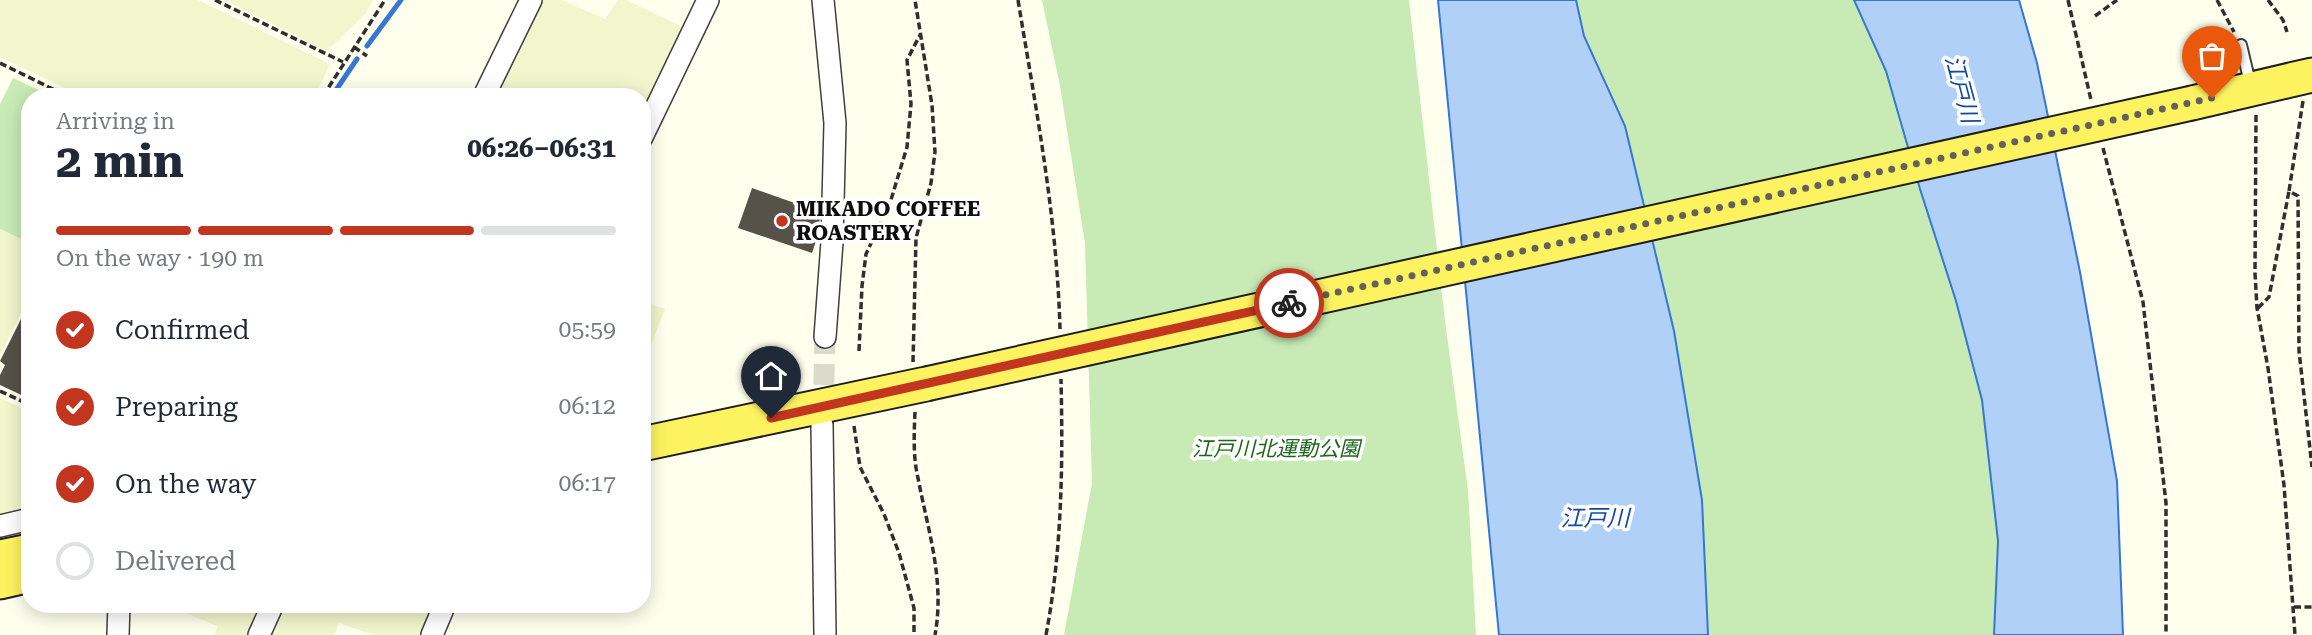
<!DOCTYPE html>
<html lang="en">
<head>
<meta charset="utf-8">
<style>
	body { margin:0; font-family:"Roboto Serif","Noto Sans JP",serif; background:#f6f6f7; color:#1f2937; height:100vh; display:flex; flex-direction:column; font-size:26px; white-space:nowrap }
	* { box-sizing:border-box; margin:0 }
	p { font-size:23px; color:#747a83 }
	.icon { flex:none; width:38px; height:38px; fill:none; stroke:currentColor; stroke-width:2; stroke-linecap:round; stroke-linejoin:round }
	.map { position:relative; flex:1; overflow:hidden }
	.side { position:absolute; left:21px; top:88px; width:630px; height:525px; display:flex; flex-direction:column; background:#fff; border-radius:28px; box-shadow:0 4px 18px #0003 }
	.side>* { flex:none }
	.pin { position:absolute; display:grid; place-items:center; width:60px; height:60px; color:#fff; margin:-72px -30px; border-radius:50% 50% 50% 0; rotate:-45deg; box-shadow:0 0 7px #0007 }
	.pin .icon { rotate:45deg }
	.courier { position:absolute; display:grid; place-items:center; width:70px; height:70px; margin:-35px; border:5px solid #c23620; border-radius:50%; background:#fff; color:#222; box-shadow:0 2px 9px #0007 }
	.head em { font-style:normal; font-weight:700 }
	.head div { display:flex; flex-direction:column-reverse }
	.head { display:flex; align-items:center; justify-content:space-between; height:119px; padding:0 35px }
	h1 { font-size:46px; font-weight:700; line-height:52px }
	.bar { display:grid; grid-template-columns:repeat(4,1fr); gap:10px 7px; align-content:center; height:84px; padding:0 35px }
	.bar i { height:9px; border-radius:5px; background:#e0e1e3 }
	.bar .current { background:#c23620 }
	.bar p { grid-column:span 4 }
	ol { padding:0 35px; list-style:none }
	li { display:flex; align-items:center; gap:21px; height:77px }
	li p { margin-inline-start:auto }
	li .icon { padding:7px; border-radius:50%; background:#c23620; color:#fff; stroke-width:4 }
	li:last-child { color:#747a83 }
	li i { width:38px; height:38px; border:4px solid #e0e1e3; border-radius:50% }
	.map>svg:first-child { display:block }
	.farmland { fill:#f2f6cd }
	.green { fill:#c8ebb6 }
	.water { fill:#b0d0f8; stroke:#3577d2; stroke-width:2 }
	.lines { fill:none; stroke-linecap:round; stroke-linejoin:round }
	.stream { stroke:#3577d2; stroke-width:5 }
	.building { fill:#565149 }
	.street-tunnel { stroke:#dbdbcc; stroke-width:21; stroke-dasharray:21 10; stroke-linecap:butt }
	.lane-casing { stroke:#404040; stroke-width:14 }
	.street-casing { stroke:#404040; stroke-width:24 }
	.primary-casing { stroke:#1e1e1e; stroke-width:37 }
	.path { stroke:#2f2f2f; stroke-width:3.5; stroke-dasharray:7 3.5; stroke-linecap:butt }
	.lane { stroke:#fff; stroke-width:10 }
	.street { stroke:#fff; stroke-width:21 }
	.primary { stroke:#fdf360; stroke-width:33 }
	.primary-bridge-casing { stroke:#1e1e1e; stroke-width:37; stroke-linecap:butt }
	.primary-bridge { stroke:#fdf360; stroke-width:33 }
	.done { stroke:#62625c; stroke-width:7; stroke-dasharray:0 12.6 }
	.route { stroke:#c23620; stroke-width:9 }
	.poi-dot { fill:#c23620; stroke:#fff; stroke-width:2.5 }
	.labels { text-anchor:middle; stroke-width:7; stroke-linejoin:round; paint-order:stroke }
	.poi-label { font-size:21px; font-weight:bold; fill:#0d0d0d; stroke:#fff; text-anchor:start }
	.park-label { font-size:21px; font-style:italic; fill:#1d671b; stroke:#fff }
	.water-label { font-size:23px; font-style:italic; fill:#124aa3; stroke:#fff }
</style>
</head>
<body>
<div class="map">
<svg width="2312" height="635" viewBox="0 0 2312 635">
	<rect width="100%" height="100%" fill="#ffe"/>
	<!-- farmland -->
	<g class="farmland">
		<path d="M0,0h198l132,64 -15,32h-233l-82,-39z"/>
		<path d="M225,0h148l-7,13 -39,38z"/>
		<path d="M536,0h26l43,19 13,-19h8l57,27 -41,89v-20h-46l-19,-8 -4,8h-82z"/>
		<path d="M0,229l30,14v51l-30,61z"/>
		<path d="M642,301l23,8 -23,59z"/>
		<path d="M0,398l30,14v98l-30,6z"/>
		<path d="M173,604h88l-15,31h-31l2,-9 -46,-19z"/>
		<path d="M281,604h154l-13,31h-48l-35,-12 -5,12h-67z"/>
	</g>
	<!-- green -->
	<g class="green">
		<path d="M1042,0h367l36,321 23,169 8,145h-412l28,-152 -7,-240 -25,-157z"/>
		<path d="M1576,0h278l32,71 34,118 36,112 26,99 16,141 -4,94h-286l-2,-25 -81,-484 -41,-90z"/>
		<path d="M13,78l38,18h-21v147l-30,-14v-125z"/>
	</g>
	<!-- water -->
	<g class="water">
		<path d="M1438,0h138l8,36 41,90 49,205 28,169 6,135h-209z"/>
		<path d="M1854,0h165l18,63 43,209 37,209 6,154h-129l4,-94 -16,-141 -26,-99 -36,-112 -34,-118z"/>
	</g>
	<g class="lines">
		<!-- stream -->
		<g class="stream">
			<path d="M367,46l34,-46"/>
			<path d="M332,96l25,-37"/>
		</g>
	</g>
	<!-- building -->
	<g class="building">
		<path d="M752,188l68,24 -1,20 -7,21 -74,-25z"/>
		<path d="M30,301v98l-30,-14v-10l5,-10 -5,-4z"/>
	</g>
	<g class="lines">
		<!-- street-tunnel -->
		<path class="street-tunnel" d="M823,416l2,-79"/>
		<!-- lane casing -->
		<g class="lane-casing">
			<path id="lane" d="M2241,45l10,42"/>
		</g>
		<!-- street casing -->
		<g class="street-casing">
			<g id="street">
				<path d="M823,0l12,123 -3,119 -7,95"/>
				<path d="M484,96l47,-96"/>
				<path d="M642,137l66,-137"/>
				<path d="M822,425l3,210"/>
				<path d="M0,526l30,-7"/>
				<path d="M118,635l1,-31"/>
				<path d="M259,635l14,-31"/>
				<path d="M432,635l13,-31"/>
			</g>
		</g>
		<!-- primary casing -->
		<g class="primary-casing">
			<g id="primary">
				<path d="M2192,103l120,-28"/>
				<path d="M642,444l284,-60"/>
				<path d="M0,557l30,-6"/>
				<path d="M0,582l30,-7"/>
			</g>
		</g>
		<!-- path -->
		<g class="path">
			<path d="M215,0l128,62"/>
			<path d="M1018,0c18,109 39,218 42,329"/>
			<path d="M2068,0l23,100"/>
			<path d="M2217,0l17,32"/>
			<path d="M2268,0l15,20 4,12"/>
			<path d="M2095,16l22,-16"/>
			<path d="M354,47l13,9"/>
			<path d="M0,63l67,33"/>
			<path d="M323,96l62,-96"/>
			<path d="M2303,101l-14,90 9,5 1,155 13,116"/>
			<path d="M2256,115l-1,158 2,35 11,60 16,117 11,150"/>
			<path d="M2103,148l40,154 23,201v132"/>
			<path d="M2258,308l11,-11 20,-106"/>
			<path d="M859,351l3,-65 4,-32 24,-51 17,-56 4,-43 -4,-44 13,-25"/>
			<path d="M913,362l3,-124 15,-55 4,-31 -3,-47 -17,-105"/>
			<path d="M0,391l30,14"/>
			<path d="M915,412c-1,22 -2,45 3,66 10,53 27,102 17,157"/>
			<path d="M854,426l6,41 24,47 15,39 15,55v27"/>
			<path d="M2294,607h18"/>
			<path d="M1046,635c16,-85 17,-170 15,-256"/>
		</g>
		<!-- lane -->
		<use href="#lane" class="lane"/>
		<!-- street -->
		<use href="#street" class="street"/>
		<!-- primary -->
		<use href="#primary" class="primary"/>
		<!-- primary-bridge casing -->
		<g class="primary-bridge-casing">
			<path id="primary-bridge" d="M926,384l1266,-281"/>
		</g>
		<!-- primary-bridge -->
		<use href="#primary-bridge" class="primary-bridge"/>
	</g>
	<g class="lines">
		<!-- done -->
		<path class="done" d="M1289,303l923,-205"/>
		<!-- route -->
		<path class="route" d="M771,418l518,-115"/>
	</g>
	<!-- markers -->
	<circle class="poi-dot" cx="782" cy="221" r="7"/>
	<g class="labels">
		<!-- poi labels -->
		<g class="poi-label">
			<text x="796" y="216">MIKADO COFFEE<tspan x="796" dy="24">ROASTERY</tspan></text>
		</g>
		<!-- park labels -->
		<g class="park-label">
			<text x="1276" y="456">江戸川北運動公園</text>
		</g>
		<!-- water labels -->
		<g class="water-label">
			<text transform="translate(1962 89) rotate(75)" y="8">江戸川</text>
			<text x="1595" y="526">江戸川</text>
		</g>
	</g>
</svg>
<div class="pin" style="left:2212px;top:98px;background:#ea580c"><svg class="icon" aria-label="bag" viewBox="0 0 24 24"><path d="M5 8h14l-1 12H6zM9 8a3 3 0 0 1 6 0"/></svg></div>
<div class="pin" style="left:771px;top:418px;background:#1f2937"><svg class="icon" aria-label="home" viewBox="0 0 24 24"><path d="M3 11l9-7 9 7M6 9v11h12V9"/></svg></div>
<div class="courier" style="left:1289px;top:303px"><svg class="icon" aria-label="bike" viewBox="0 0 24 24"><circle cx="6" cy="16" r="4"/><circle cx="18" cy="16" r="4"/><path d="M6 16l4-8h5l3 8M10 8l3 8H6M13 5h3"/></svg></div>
<section class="side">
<div class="head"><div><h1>2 min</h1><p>Arriving in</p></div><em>06:26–06:31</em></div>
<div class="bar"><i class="current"></i><i class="current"></i><i class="current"></i><i></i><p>On the way · 190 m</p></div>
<ol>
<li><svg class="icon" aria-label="check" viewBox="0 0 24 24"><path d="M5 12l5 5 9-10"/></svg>Confirmed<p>05:59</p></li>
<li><svg class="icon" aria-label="check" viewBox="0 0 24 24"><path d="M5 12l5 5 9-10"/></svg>Preparing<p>06:12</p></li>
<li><svg class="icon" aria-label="check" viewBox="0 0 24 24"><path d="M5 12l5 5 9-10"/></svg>On the way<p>06:17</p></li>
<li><i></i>Delivered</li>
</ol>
</section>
</div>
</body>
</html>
